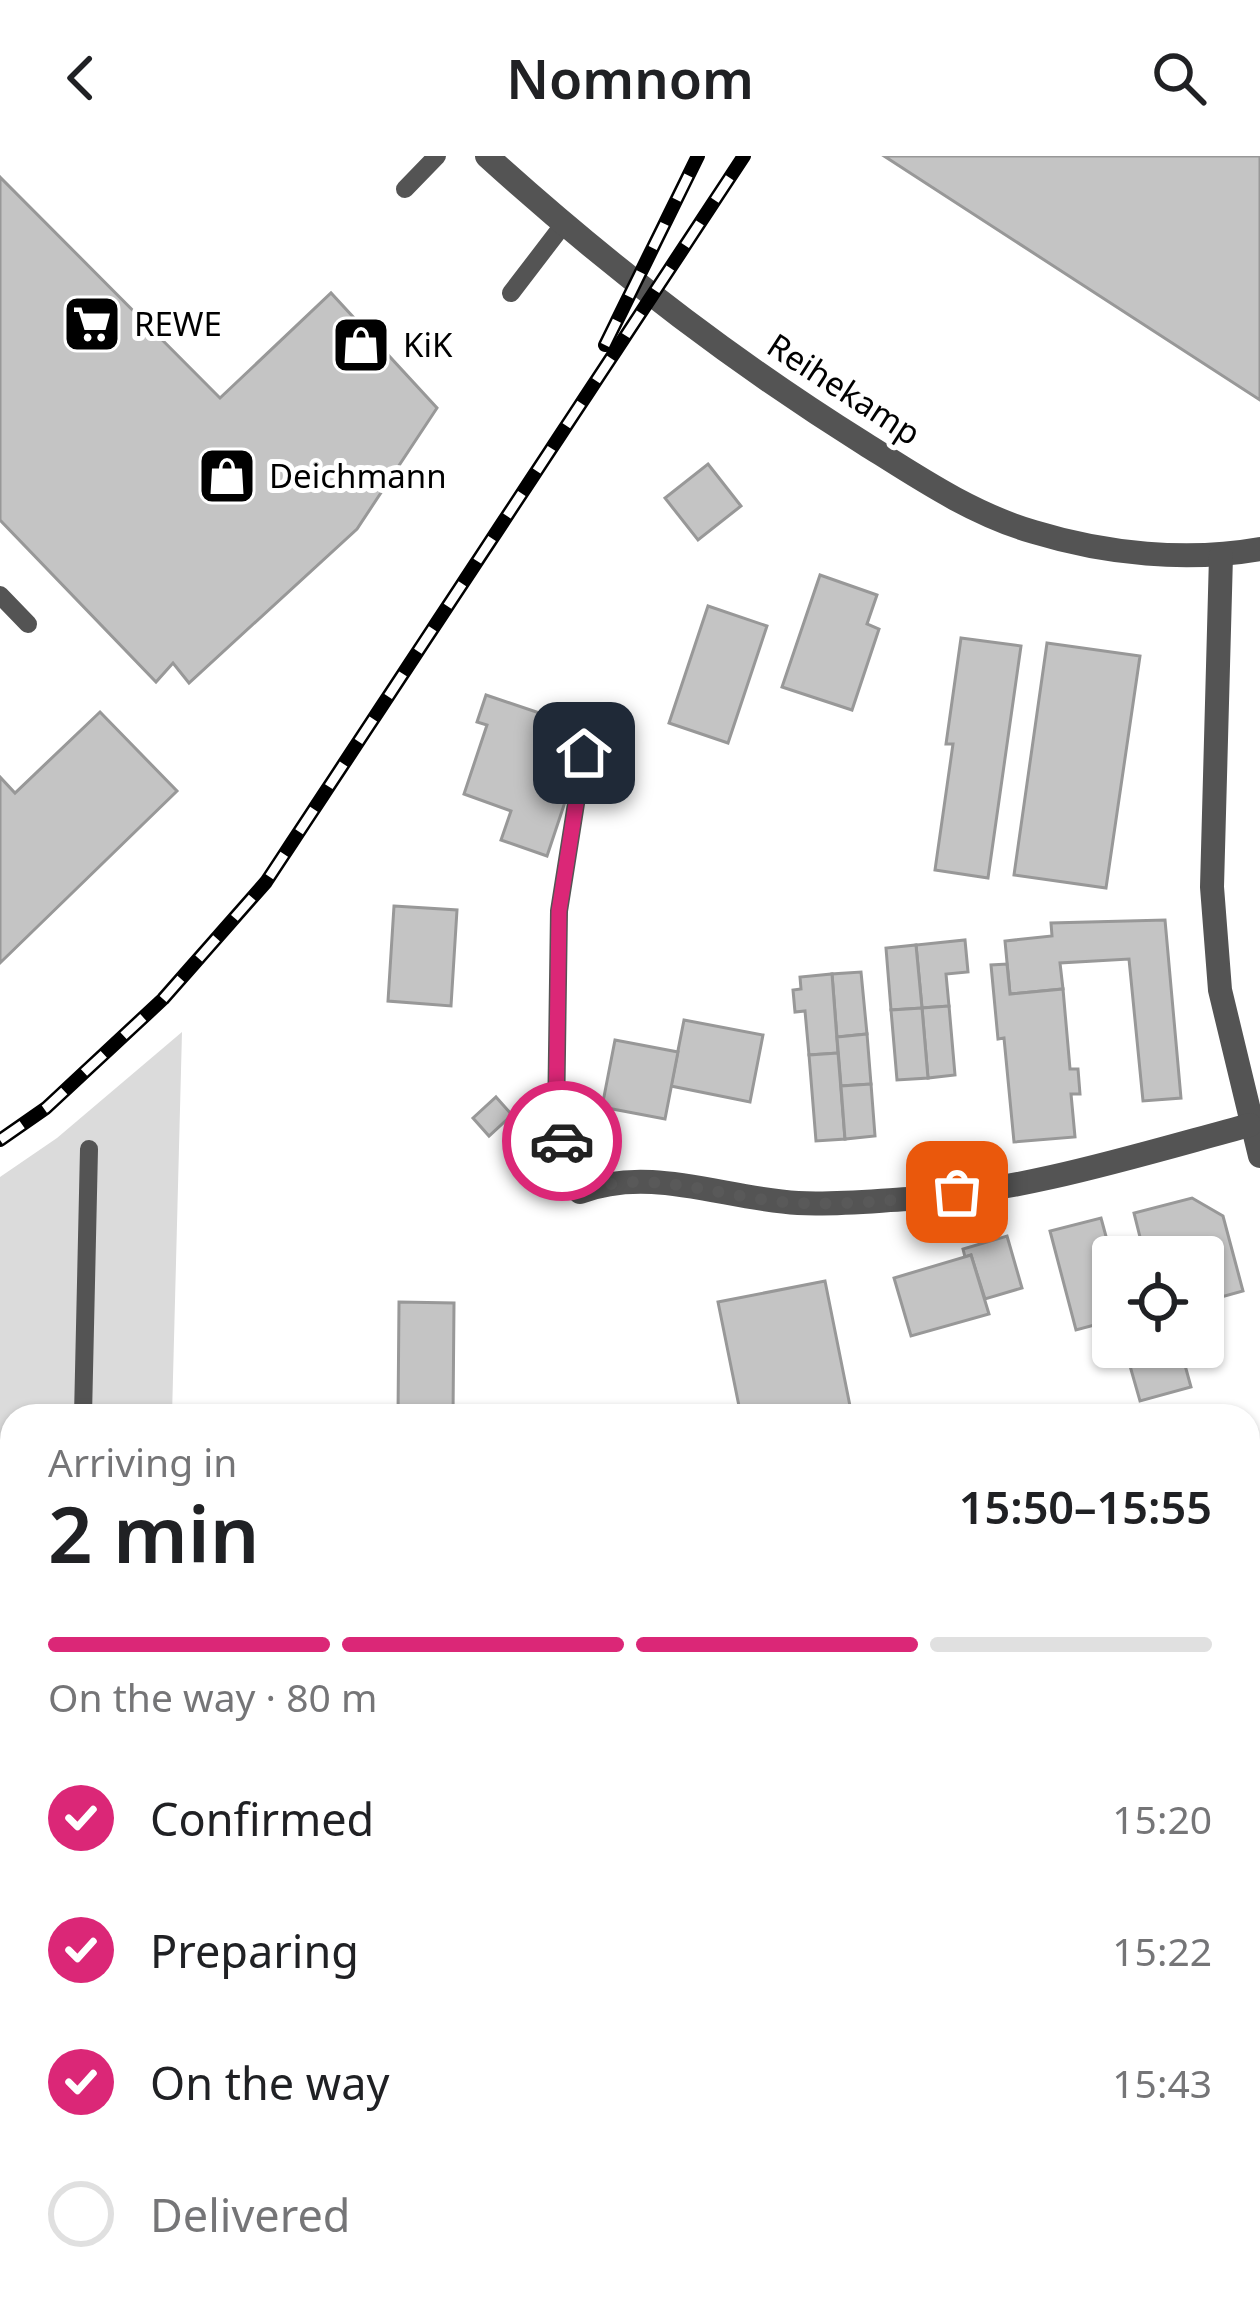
<!DOCTYPE html>
<html lang="en">
<head>
<meta charset="utf-8">
<style>
	body { margin:0; font-family:"Noto Sans",sans-serif; background:#f6f6f6; color:#202124; height:100vh; display:flex; flex-direction:column; font-size:45px; white-space:nowrap }
	* { box-sizing:border-box; margin:0 }
	p { font-size:39px; color:#757577 }
	.icon { flex:none; width:66px; height:66px; fill:none; stroke:currentColor; stroke-width:2; stroke-linecap:round; stroke-linejoin:round }
	.map { position:relative; flex:1; overflow:hidden }
	.sheet { position:absolute; left:0px; top:1248px; width:1260px; height:900px; display:flex; flex-direction:column; background:#fff; border-radius:36px 36px 0 0; box-shadow:0 3px 9px #0004 }
	.sheet>* { flex:none }
	.controls { position:absolute; left:1092px; top:1080px; display:grid; gap:24px }
	.controls a { display:grid; place-items:center; width:132px; height:132px; border-radius:12px; background:#fff; box-shadow:0 3px 9px #0004; font-size:60px }
	.pin { position:absolute; display:grid; place-items:center; width:102px; height:102px; color:#fff; margin:-51px; border-radius:24px; box-shadow:0 6px 18px #0006 }
	.courier { position:absolute; display:grid; place-items:center; width:120px; height:120px; margin:-60px; border:9px solid #db2777; border-radius:50%; background:#fff; color:#222; box-shadow:0 3px 15px #0007 }
	.summary em { font-style:normal; font-weight:600 }
	.summary div { display:flex; flex-direction:column-reverse }
	.summary { display:flex; align-items:center; justify-content:space-between; height:204px; padding:0 48px }
	h1 { font-size:78px; font-weight:600; line-height:90px }
	.bar { display:grid; grid-template-columns:repeat(4,1fr); gap:18px 12px; align-content:center; height:144px; padding:0 48px }
	.bar i { height:15px; border-radius:9px; background:#e0e0e0 }
	.bar .active { background:#db2777 }
	.bar p { grid-column:span 4 }
	ol { padding:0 48px; list-style:none }
	li { display:flex; align-items:center; gap:36px; height:132px }
	li p { margin-inline-start:auto }
	li .icon { padding:12px; border-radius:50%; background:#db2777; color:#fff; stroke-width:4 }
	li:last-child { color:#757577 }
	li i { width:66px; height:66px; border:6px solid #e0e0e0; border-radius:50% }
	header { display:flex; justify-content:space-between; align-items:center; height:156px; padding:0 48px; background:#fff; font-size:54px; font-weight:600 }
	.map>svg:first-child { display:block }
	.green { fill:#dbdbdb }
	.building { fill:#c4c4c4; stroke:#989898; stroke-width:3 }
	.lines { fill:none; stroke-linecap:round; stroke-linejoin:round }
	.path { stroke:#767676; stroke-width:6; stroke-dasharray:3 6; stroke-linecap:butt }
	.lane { stroke:#545454; stroke-width:18 }
	.street { stroke:#545454; stroke-width:24 }
	.rail-casing { stroke:#000; stroke-width:14 }
	.rail { stroke:#fff; stroke-width:9; stroke-dasharray:27; stroke-linecap:butt }
	.done { stroke:#595959; stroke-width:12; stroke-dasharray:0 21.6 }
	.route { stroke:#db2777; stroke-width:15 }
	.labels { text-anchor:middle; stroke-width:10; stroke-linejoin:round; paint-order:stroke }
	.poi-label { font-size:33px; fill:#000; stroke:#fff; text-anchor:start }
	.street-label { font-size:33px; fill:#000; stroke:#fff }
</style>
</head>
<body>
<header><svg class="icon" aria-label="back" viewBox="0 0 24 24"><path d="M15 5l-7 7 7 7"/></svg>Nomnom<svg class="icon" aria-label="search" viewBox="0 0 24 24"><circle cx="10" cy="10" r="6"/><path d="M15 15l6 6"/></svg></header>
<div class="map">
<svg width="1260" height="2148" viewBox="0 0 1260 2148">
	<rect width="100%" height="100%" fill="#fff"/>
	<!-- green -->
	<path class="green" d="M182,876l-10,384h-160v252l-12,-2v-489l57,-39z"/>
	<!-- building -->
	<g class="building">
		<path d="M884,0h376v244z"/>
		<path d="M0,21l220,221 111,-105 106,115 -80,121 -168,154 -16,-20 -17,19 -156,-162z"/>
		<path d="M708,308l33,42 -43,34 -33,-42z"/>
		<path d="M820,419l57,20 -10,29 12,5 -27,81 -70,-23z"/>
		<path d="M708,450l59,20 -39,117 -59,-20z"/>
		<path d="M961,482l60,8 -33,232 -53,-8 18,-126h-7z"/>
		<path d="M1047,487l93,13 -34,232 -92,-13z"/>
		<path d="M486,539l83,28 -19,54 21,7 -24,72 -46,-16 10,-29 -47,-17 23,-69 -10,-3z"/>
		<path d="M100,556l77,79 -177,172v-186l15,16z"/>
		<path d="M394,750l63,4 -6,96 -63,-5z"/>
		<path d="M1165,764l16,178 -38,3 -14,-142 -69,4 3,26 -53,5 -5,-53 47,-5 -1,-13z"/>
		<path d="M965,784l3,32 -22,2 3,32 -27,2 -6,-63z"/>
		<path d="M916,789l6,63 -31,2 -5,-62z"/>
		<path d="M1007,808l3,30 53,-5 7,80h8l2,25h-9l4,43 -61,5 -10,-104 -6,1 -7,-74z"/>
		<path d="M861,816l6,62 -30,3 -5,-63z"/>
		<path d="M832,818l6,79 -29,2 -4,-44 -10,1 -2,-22 8,-1 -1,-12z"/>
		<path d="M949,850l6,69 -27,3 -6,-70z"/>
		<path d="M922,852l6,70 -31,2 -6,-70z"/>
		<path d="M684,864l79,15 -13,67 -79,-16z"/>
		<path d="M867,878l4,50 -30,2 -4,-49z"/>
		<path d="M615,884l63,12 -13,67 -63,-12z"/>
		<path d="M838,897l7,86 -29,2 -7,-86z"/>
		<path d="M871,928l4,52 -30,3 -4,-53z"/>
		<path d="M496,941l16,18 -23,21 -16,-18z"/>
		<path d="M1192,1042l31,18 20,75 -40,11v-45h-58l-11,-44z"/>
		<path d="M1101,1062l12,44v58l-37,10 -26,-99z"/>
		<path d="M1007,1080l15,52 -37,11 -14,-44 -6,2 -2,-8z"/>
		<path d="M971,1099l18,59 -78,22 -17,-58z"/>
		<path d="M825,1125l27,135h-111l-23,-114z"/>
		<path d="M399,1146l55,1 -1,113h-55z"/>
		<path d="M1145,1191h35l11,40 -51,14 -14,-49z"/>
	</g>
	<g class="lines">
		<!-- path -->
		<path class="path" d="M1226,2136l19,12"/>
		<!-- lane -->
		<g class="lane">
			<path d="M405,33l32,-33"/>
			<path d="M511,137l52,-68"/>
			<path d="M0,439l28,29"/>
			<path d="M580,1036l-24,-70 3,-211 25,-158"/>
			<path d="M83,1260l6,-267"/>
			<path d="M0,1501l12,2"/>
		</g>
		<!-- street -->
		<g class="street">
			<path d="M487,0c118,107 242,203 378,288 54,34 107,70 169,88 72,22 153,30 226,17"/>
			<path d="M1221,400l-9,331 8,103 40,166"/>
			<path d="M580,1036c71,-27 145,7 218,11 36,2 74,-2 110,-4 117,-8 230,-44 342,-74"/>
		</g>
		<!-- rail casing -->
		<g class="rail-casing">
			<g id="rail">
				<path d="M605,189l93,-189"/>
				<path d="M0,984l46,-32 117,-109 103,-117 478,-726"/>
			</g>
		</g>
		<!-- rail -->
		<use href="#rail" class="rail"/>
	</g>
	<g class="lines">
		<!-- done -->
		<path class="done" d="M562,985l18,51c72,-27 146,9 220,11 52,2 106,-3 157,-11"/>
		<!-- route -->
		<path class="route" d="M562,985l-6,-19 3,-211 25,-158"/>
	</g>
	<!-- icons -->
	<defs>
		<g id="supermarket-square" transform="scale(3)"><rect x="-9" y="-9" width="18" height="18" rx="4" fill="#000" stroke="#fff"/><path d="M-6-5.5h2.5l.6 2H6L4.5 2H-2.5L-4.4-4H-6ZM-1.5 3.2a1.3 1.3 0 1 0 .1 0ZM3 3.2a1.3 1.3 0 1 0 .1 0Z" fill="#fff"/></g>
		<g id="shop-square" transform="scale(3)"><rect x="-9" y="-9" width="18" height="18" rx="4" fill="#000" stroke="#fff"/><path d="M-5-2.5h2.3a2.7 3.5 0 0 1 5.4 0H5L5.5 6h-11ZM-1.5-2.5h3a1.5 2.3 0 0 0-3 0Z" fill="#fff"/></g>
	</defs>
	<g fill-rule="evenodd">
		<use href="#supermarket-square" x="92" y="168"/>
		<use href="#shop-square" x="361" y="189"/>
		<use href="#shop-square" x="227" y="320"/>
	</g>
	<g class="labels">
		<!-- poi labels -->
		<g class="poi-label">
			<text x="134" y="180">REWE</text>
			<text x="403" y="201">KiK</text>
			<text x="269" y="332">Deichmann</text>
		</g>
		<!-- street labels -->
		<g class="street-label">
			<text transform="translate(844 233) rotate(33)" y="12">Reihekamp</text>
		</g>
	</g>
</svg>
<div class="controls">
<a><svg class="icon" aria-label="locate" viewBox="0 0 24 24"><circle cx="12" cy="12" r="6"/><path d="M12 2v4M12 18v4M2 12h4M18 12h4"/></svg></a>
</div>
<div class="pin" style="left:957px;top:1036px;background:#ea580c"><svg class="icon" aria-label="bag" viewBox="0 0 24 24"><path d="M5 8h14l-1 12H6zM9 8a3 3 0 0 1 6 0"/></svg></div>
<div class="pin" style="left:584px;top:597px;background:#1f2937"><svg class="icon" aria-label="home" viewBox="0 0 24 24"><path d="M3 11l9-7 9 7M6 9v11h12V9"/></svg></div>
<div class="courier" style="left:562px;top:985px"><svg class="icon" aria-label="car" viewBox="0 0 24 24"><path d="M5 17H2v-5l4-1 3-4h7l3 4 3 1v5h-3M9 17h6M6 11h13"/><circle cx="7" cy="17" r="2"/><circle cx="17" cy="17" r="2"/></svg></div>
<section class="sheet">
<div class="summary"><div><h1>2 min</h1><p>Arriving in</p></div><em>15:50–15:55</em></div>
<div class="bar"><i class="active"></i><i class="active"></i><i class="active"></i><i></i><p>On the way · 80 m</p></div>
<ol>
<li><svg class="icon" aria-label="check" viewBox="0 0 24 24"><path d="M5 12l5 5 9-10"/></svg>Confirmed<p>15:20</p></li>
<li><svg class="icon" aria-label="check" viewBox="0 0 24 24"><path d="M5 12l5 5 9-10"/></svg>Preparing<p>15:22</p></li>
<li><svg class="icon" aria-label="check" viewBox="0 0 24 24"><path d="M5 12l5 5 9-10"/></svg>On the way<p>15:43</p></li>
<li><i></i>Delivered</li>
</ol>
</section>
</div>
</body>
</html>
